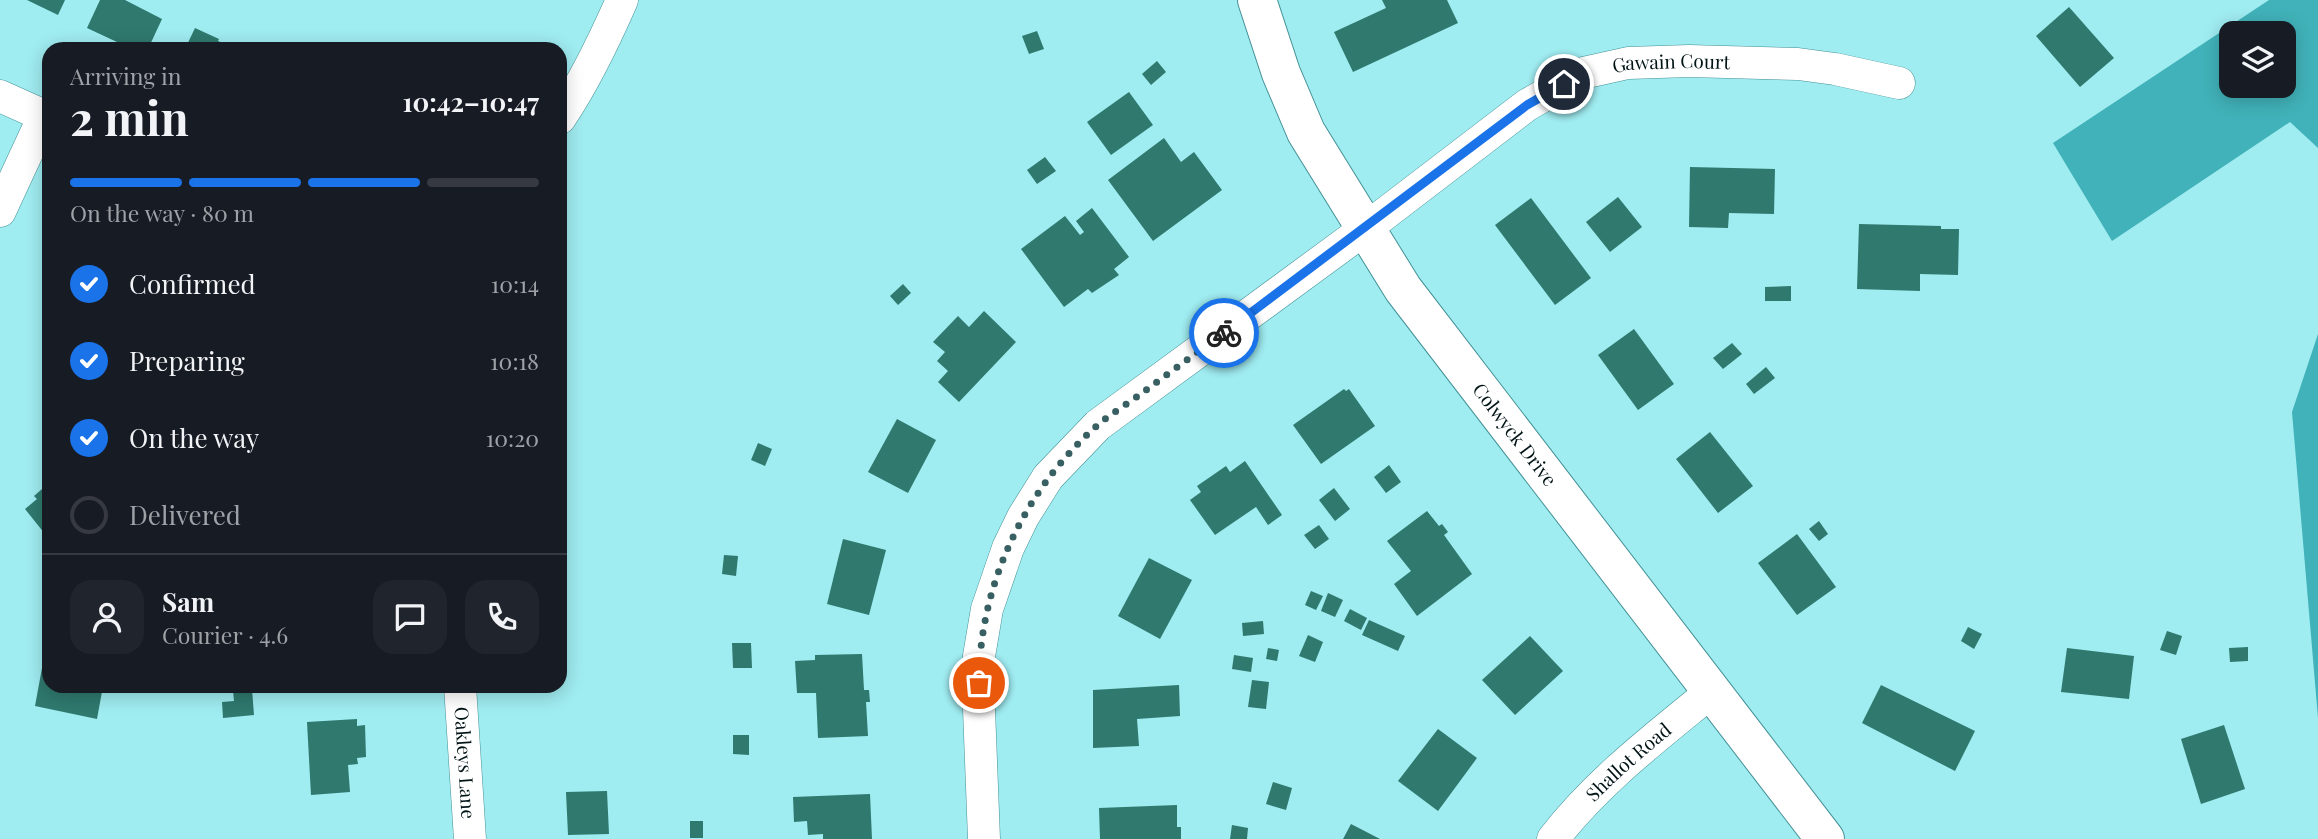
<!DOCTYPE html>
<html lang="en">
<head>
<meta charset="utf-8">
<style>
	body { margin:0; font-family:"Playfair Display",serif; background:#20242c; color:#f1f3f6; height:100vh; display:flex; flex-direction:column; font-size:26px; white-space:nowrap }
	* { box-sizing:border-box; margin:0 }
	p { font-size:23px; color:#9ea1a6 }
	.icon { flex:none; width:38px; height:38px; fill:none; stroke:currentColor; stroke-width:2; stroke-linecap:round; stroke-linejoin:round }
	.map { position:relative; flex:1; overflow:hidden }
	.details { position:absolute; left:42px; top:42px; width:525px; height:651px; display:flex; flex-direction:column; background:#171b24; border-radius:21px; box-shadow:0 4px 18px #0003 }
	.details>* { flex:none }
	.fabs { position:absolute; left:2219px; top:21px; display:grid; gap:14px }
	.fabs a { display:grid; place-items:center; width:77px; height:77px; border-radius:14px; background:#171b24; box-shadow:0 4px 18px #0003; font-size:35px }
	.pin { position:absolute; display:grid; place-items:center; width:60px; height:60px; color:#fff; margin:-30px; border:4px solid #fff; border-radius:50%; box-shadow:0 2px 7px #0007 }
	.courier { position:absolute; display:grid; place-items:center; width:70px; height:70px; margin:-35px; border:5px solid #1a73e8; border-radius:50%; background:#fff; color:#222; box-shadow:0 2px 9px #0007 }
	.summary em { font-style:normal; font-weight:700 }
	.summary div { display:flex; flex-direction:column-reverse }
	.summary { display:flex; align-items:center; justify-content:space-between; height:119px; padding:0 28px }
	h1 { font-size:46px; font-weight:700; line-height:52px }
	.bar { display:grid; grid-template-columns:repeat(4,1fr); gap:10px 7px; align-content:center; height:84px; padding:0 28px }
	.bar i { height:9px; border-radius:5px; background:#363941 }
	.bar .active { background:#1a73e8 }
	.bar p { grid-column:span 4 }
	.line { display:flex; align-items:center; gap:18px; padding:0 28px; border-top:2px solid #363941 }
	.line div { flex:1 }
	.round { display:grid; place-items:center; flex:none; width:74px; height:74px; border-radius:21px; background:#20242c }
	ol { padding:0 28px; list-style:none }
	li { display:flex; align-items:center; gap:21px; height:77px }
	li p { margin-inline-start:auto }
	li .icon { padding:7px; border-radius:50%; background:#1a73e8; color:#fff; stroke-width:4 }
	li:last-child { color:#9ea1a6 }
	li i { width:38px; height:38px; border:4px solid #363941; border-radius:50% }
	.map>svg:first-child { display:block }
	.water { fill:#41b2b9; fill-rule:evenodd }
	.building { fill:#2f796e }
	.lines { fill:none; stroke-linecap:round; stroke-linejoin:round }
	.minor-casing { stroke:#449196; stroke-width:33 }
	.tertiary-casing { stroke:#449196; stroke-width:40 }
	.minor { stroke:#fff; stroke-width:32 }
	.tertiary { stroke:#fff; stroke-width:38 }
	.done { stroke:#385f62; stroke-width:7; stroke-dasharray:0 12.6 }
	.route { stroke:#1a73e8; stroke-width:9 }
	.labels { text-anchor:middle; stroke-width:7; stroke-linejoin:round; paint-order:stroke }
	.street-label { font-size:19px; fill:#001315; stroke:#9fecf1 }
</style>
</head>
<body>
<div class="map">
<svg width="2318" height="839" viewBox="0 0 2318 839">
	<rect width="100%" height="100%" fill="#9fecf1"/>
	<!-- water -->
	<g class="water">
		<path d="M2269,0h49v148l-28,-26 -178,119 -59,-98zM2231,33h53v53h-53z"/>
		<path d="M2318,334v384l-26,-306z"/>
	</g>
	<!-- building -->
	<g class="building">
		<path d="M27,0h38l-7,15z"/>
		<path d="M100,0h25l37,19 -14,30h-16l-45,-21z"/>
		<path d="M1382,0h65l11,23 -105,49 -19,-40 52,-24z"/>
		<path d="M2069,7l45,51 -34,29 -44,-51z"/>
		<path d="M195,28l24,11 -1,2 17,8h-50z"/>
		<path d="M1037,31l7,18 -15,5 -7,-18z"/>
		<path d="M1157,61l9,11 -15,13 -9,-11z"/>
		<path d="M1129,92l24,33 -42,30 -24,-33z"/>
		<path d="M1164,138l17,24 13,-10 28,38 -69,51 -45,-61z"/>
		<path d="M1045,157l11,14 -19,13 -10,-14z"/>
		<path d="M1690,167l85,2 -1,45 -45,-1 -1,15 -39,-1z"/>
		<path d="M1618,197l24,30 -32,25 -24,-30z"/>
		<path d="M1531,198l60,80 -36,27 -60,-80z"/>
		<path d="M1092,208l37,49 -15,12 5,6 -27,18 -4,-4 -24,18 -43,-58 44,-33 15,19 4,-3 -8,-11z"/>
		<path d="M1859,224l82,2v3h18l-1,46 -38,-1v17l-63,-2z"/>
		<path d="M903,284l8,9 -13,12 -8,-9z"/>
		<path d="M1791,286v15h-26v-14z"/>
		<path d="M984,311l32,31 -57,60 -21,-20 10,-11 -11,-10 8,-9 -12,-10 25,-26 11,11z"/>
		<path d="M1634,329l40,55 -36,26 -40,-55z"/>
		<path d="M1732,343l10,11 -19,15 -10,-11z"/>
		<path d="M48,358h1v47l-5,-1 3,-16 -5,-1z"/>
		<path d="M1766,367l9,11 -21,16 -8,-10z"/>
		<path d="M1344,389l2,2 3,-2 26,37 -54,38 -28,-39z"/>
		<path d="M897,419l39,21 -28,53 -40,-21z"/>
		<path d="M1710,432l43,54 -35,27 -42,-54z"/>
		<path d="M758,443l14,6 -7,17 -14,-6z"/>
		<path d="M1245,461l37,54 -14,10 -12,-18 -41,28 -25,-35 11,-8 -4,-6 29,-20 4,6z"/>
		<path d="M1389,465l12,17 -15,11 -12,-16z"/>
		<path d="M1334,488l16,21 -15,12 -16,-21z"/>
		<path d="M42,489l3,4 4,-3v49l-24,-30 12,-10 -3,-3z"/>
		<path d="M1427,511l12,15 3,-2 6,8 -4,3 28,39 -55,42 -23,-32 17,-13 -24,-30z"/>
		<path d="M1819,521l9,13 -9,7 -10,-12z"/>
		<path d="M1319,525l10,14 -14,10 -11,-14z"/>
		<path d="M1797,534l39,53 -39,28 -39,-52z"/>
		<path d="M843,539l43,11 -17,65 -42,-11z"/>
		<path d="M724,555l14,1 -2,20 -14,-2z"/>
		<path d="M1149,558l43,22 -32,59 -42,-23z"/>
		<path d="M1311,591l12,5 -7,14 -11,-5z"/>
		<path d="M1328,593l15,7 -8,17 -14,-6z"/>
		<path d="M1350,609l17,9 -6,12 -17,-9z"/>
		<path d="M1369,620l36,16 -7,15 -36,-16z"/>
		<path d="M1263,621l1,13 -21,2 -1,-13z"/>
		<path d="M1968,627l14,7 -8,15 -13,-8z"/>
		<path d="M2167,631l15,5 -6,19 -16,-5z"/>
		<path d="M1308,635l15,7 -8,20 -16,-6z"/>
		<path d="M1530,636l33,35 -48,44 -33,-35z"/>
		<path d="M732,643h19l1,25h-19z"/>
		<path d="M2248,647v14l-18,1 -1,-14z"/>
		<path d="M1268,648l11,2 -2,11 -11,-2z"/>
		<path d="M2067,648l67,8 -5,43 -68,-7z"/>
		<path d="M862,654l2,36h5l1,12h-4l2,34 -50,2 -2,-45h-19l-2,-32 20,-1v-5z"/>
		<path d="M1234,655l19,3 -2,14 -19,-3z"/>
		<path d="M42,668l7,1v17h54l-6,33 -62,-13z"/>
		<path d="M1252,680l17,2 -3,27 -18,-2z"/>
		<path d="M1179,685l1,31 -43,3 2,27 -46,2v-58z"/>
		<path d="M1881,685l94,46 -20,40 -93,-48z"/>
		<path d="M252,689l2,26 -31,3 -1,-16 12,-1 -1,-11z"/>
		<path d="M357,719v7l8,-1 1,32 -9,1 1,6 -10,1 2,27 -39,3 -4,-73z"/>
		<path d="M2224,725l21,64 -44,15 -20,-65z"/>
		<path d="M1438,729l39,29 -39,53 -40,-30z"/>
		<path d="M733,735h16v20l-16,-1z"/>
		<path d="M1273,782l19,6 -6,22 -20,-6z"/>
		<path d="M607,791l2,43 -41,1 -2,-43z"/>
		<path d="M870,794l2,45h-49v-5l-15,1 -1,-14 -13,1 -1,-25z"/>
		<path d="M1177,805v22h4v12h-81l-1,-31z"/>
		<rect x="690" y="821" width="13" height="17"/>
		<path d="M1351,824l29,15h-37z"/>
		<path d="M1232,825l16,3 -1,11h-17z"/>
	</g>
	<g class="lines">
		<!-- minor casing -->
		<g class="minor-casing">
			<g id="minor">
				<path d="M0,96l49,22"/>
				<path d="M560,118c25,-37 44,-77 62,-118"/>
				<path d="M0,211l44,-95"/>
				<path id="s1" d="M460,686l10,153"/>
				<path id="s2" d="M984,839l-5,-130v-53l8,-47 21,-61 15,-31 25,-40 50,-52 267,-196 162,-124 56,-32 45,-10 61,-2 109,3 37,5 64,14"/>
				<path id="s3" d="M1553,839c45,-58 102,-101 158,-147"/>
			</g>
		</g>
		<!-- tertiary casing -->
		<g class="tertiary-casing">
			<g id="tertiary">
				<path id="s4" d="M1257,0l24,73 25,59 97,157 422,550"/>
			</g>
		</g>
		<!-- minor -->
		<use href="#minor" class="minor"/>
		<!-- tertiary -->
		<use href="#tertiary" class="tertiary"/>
	</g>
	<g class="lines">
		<!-- done -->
		<path class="done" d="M979,683c0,-98 46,-195 120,-259 12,-10 26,-19 39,-28 28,-21 57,-42 86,-63"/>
		<!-- route -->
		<path class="route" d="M1224,333l303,-228 37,-21"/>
	</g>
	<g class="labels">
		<!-- street labels -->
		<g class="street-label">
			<text dy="7" stroke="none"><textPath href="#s2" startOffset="1138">Gawain Court</textPath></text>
			<text dy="7" stroke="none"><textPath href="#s4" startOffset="509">Colwyck Drive</textPath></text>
			<text dy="7" stroke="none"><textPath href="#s1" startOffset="77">Oakleys Lane</textPath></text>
			<text dy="7" stroke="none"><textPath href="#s3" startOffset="108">Shallot Road</textPath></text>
		</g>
	</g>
</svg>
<div class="fabs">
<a><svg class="icon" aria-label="layers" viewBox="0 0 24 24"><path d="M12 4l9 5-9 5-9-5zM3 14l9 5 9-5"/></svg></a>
</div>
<div class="pin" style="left:979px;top:683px;background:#ea580c"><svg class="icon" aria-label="bag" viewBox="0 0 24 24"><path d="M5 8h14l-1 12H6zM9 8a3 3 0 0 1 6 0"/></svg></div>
<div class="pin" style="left:1564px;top:84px;background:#1f2937"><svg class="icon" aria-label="home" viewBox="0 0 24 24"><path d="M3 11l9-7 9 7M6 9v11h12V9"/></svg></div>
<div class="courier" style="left:1224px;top:333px"><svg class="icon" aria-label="bike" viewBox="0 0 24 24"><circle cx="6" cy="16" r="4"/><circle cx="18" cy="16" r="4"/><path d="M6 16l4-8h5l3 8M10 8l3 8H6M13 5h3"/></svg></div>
<section class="details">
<div class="summary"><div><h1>2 min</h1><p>Arriving in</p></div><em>10:42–10:47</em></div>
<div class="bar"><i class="active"></i><i class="active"></i><i class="active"></i><i></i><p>On the way · 80 m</p></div>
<ol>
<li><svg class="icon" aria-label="check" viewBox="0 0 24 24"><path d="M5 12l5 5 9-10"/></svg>Confirmed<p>10:14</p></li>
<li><svg class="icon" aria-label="check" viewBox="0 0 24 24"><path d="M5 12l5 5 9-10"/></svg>Preparing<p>10:18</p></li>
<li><svg class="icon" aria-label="check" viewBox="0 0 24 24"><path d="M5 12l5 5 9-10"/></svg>On the way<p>10:20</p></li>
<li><i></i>Delivered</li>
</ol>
<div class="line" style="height:126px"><a class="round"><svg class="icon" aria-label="person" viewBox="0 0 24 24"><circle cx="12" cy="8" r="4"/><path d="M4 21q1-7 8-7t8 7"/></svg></a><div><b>Sam</b><p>Courier · 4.6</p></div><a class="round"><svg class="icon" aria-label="chat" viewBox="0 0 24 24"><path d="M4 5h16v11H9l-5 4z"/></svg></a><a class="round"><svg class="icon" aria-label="phone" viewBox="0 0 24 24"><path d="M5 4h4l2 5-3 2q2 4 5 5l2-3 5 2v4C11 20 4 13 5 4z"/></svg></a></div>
</section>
</div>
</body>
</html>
